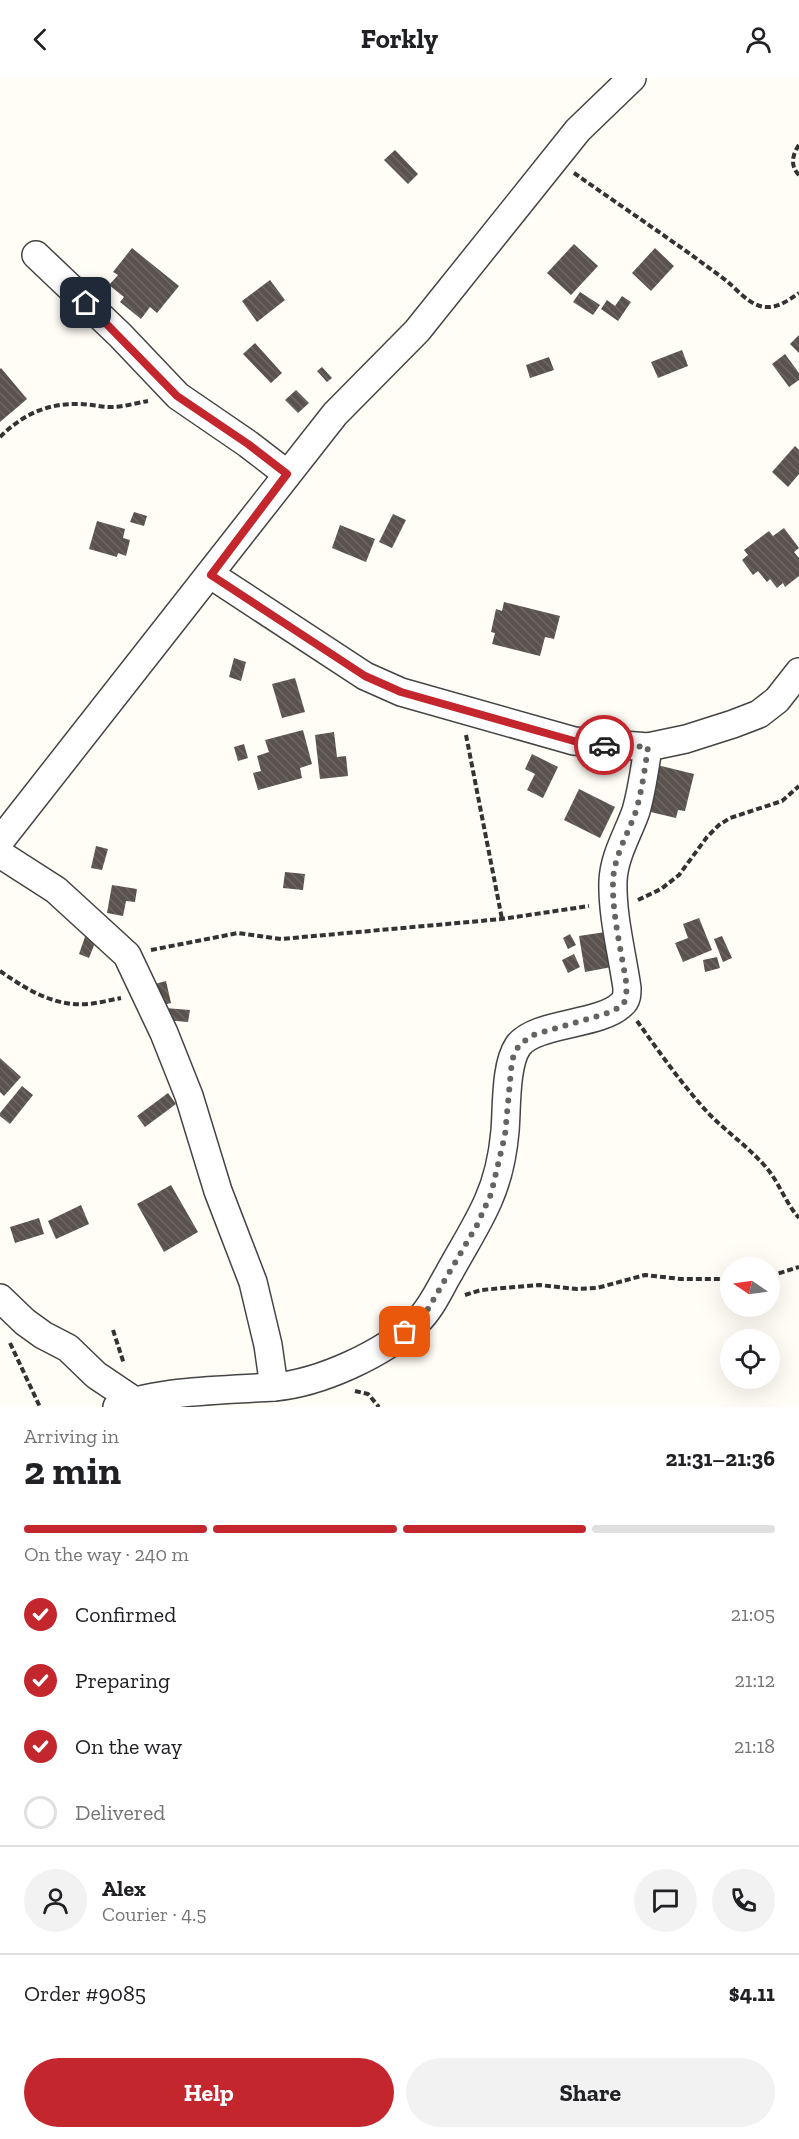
<!DOCTYPE html>
<html lang="en">
<head>
<meta charset="utf-8">
<style>
	body { margin:0; font-family:"Zilla Slab",serif; background:#f2f2f2; color:#202124; height:100vh; display:flex; flex-direction:column; font-size:22px; white-space:nowrap }
	* { box-sizing:border-box; margin:0 }
	p { font-size:20px; color:#757577 }
	.icon { flex:none; width:33px; height:33px; fill:none; stroke:currentColor; stroke-width:2; stroke-linecap:round; stroke-linejoin:round }
	.map { position:relative; height:1329px; overflow:hidden }
	.drawer { display:flex; flex-direction:column; background:#fff; flex:1 }
	.drawer>* { flex:none }
	.needle { width:39px; rotate:283deg }
	.fabs { position:absolute; left:720px; top:1179px; display:grid; gap:12px }
	.fabs a { display:grid; place-items:center; width:60px; height:60px; border-radius:50%; background:#fff; box-shadow:0 6px 24px #0002; font-size:30px }
	.pin { position:absolute; display:grid; place-items:center; width:51px; height:51px; color:#fff; margin:-26px; border-radius:12px; box-shadow:0 3px 9px #0006 }
	.courier { position:absolute; display:grid; place-items:center; width:60px; height:60px; margin:-30px; border:4px solid #c4262e; border-radius:50%; background:#fff; color:#222; box-shadow:0 2px 8px #0007 }
	.headline em { font-style:normal; font-weight:700 }
	.headline div { display:flex; flex-direction:column-reverse }
	.headline { display:flex; align-items:center; justify-content:space-between; height:102px; padding:0 24px }
	h1 { font-size:39px; font-weight:700; line-height:45px }
	.bar { display:grid; grid-template-columns:repeat(4,1fr); gap:9px 6px; align-content:center; height:72px; padding:0 24px }
	.bar i { height:8px; border-radius:4px; background:#e0e0e0 }
	.bar .current { background:#c4262e }
	.bar p { grid-column:span 4 }
	.line { display:flex; align-items:center; gap:15px; padding:0 24px; border-top:2px solid #e0e0e0 }
	.line div { flex:1 }
	.round { display:grid; place-items:center; flex:none; width:63px; height:63px; border-radius:32px; background:#f2f2f2 }
	ol { padding:0 24px; list-style:none }
	li { display:flex; align-items:center; gap:18px; height:66px }
	li p { margin-inline-start:auto }
	li .icon { padding:6px; border-radius:50%; background:#c4262e; color:#fff; stroke-width:4 }
	li:last-child { color:#757577 }
	li i { width:33px; height:33px; border:3px solid #e0e0e0; border-radius:50% }
	.primary-button { display:flex; gap:12px; margin-top:auto; padding:12px 24px }
	.primary-button a { flex:1; height:69px; border-radius:36px; background:#c4262e; color:#fff; font-size:24px; font-weight:700; line-height:69px; text-align:center }
	.primary-button a+a { background:#f2f2f2; color:#202124 }
	header { display:flex; justify-content:space-between; align-items:center; height:78px; padding:0 24px; background:#fff; font-size:27px; font-weight:700 }
	.map>svg:first-child { display:block }
	.building { fill:url(#building-back-hatch) }
	.lines { fill:none; stroke-linecap:round; stroke-linejoin:round }
	.minor-casing { stroke:#444; stroke-width:30 }
	.path { stroke:#333; stroke-width:4; stroke-dasharray:6 3; stroke-linecap:butt }
	.minor { stroke:#fff; stroke-width:27 }
	.done { stroke:#646461; stroke-width:6; stroke-dasharray:0 10.8 }
	.route { stroke:#c4262e; stroke-width:8 }
</style>
</head>
<body>
<header><svg class="icon" aria-label="back" viewBox="0 0 24 24"><path d="M15 5l-7 7 7 7"/></svg>Forkly<svg class="icon" aria-label="person" viewBox="0 0 24 24"><circle cx="12" cy="8" r="4"/><path d="M4 21q1-7 8-7t8 7"/></svg></header>
<div class="map">
<svg width="799" height="1329" viewBox="0 0 799 1329">
	<defs>
		<pattern id="building-back-hatch" width="6" height="6" patternUnits="userSpaceOnUse" patternTransform="scale(1.5)"><rect width="6" height="6" fill="#5a524d"/><path d="M-1 5l2 2M0 0l6 6M5-1l2 2" fill="none" stroke="#6d6662"/></pattern>
	</defs>
	<rect width="100%" height="100%" fill="#fffdf5"/>
	<!-- building -->
	<g class="building">
		<path d="M395,72l23,24 -10,10 -24,-24z"/>
		<path d="M574,166l24,22 -27,29 -24,-22z"/>
		<path d="M132,170l47,38 -22,27 -7,-6 -9,12 -21,-17 4,-5 -15,-12 9,-10 -5,-3z"/>
		<path d="M655,170l19,18 -23,25 -19,-18z"/>
		<path d="M270,202l15,20 -28,22 -15,-21z"/>
		<path d="M580,214l20,13 -7,10 -20,-13z"/>
		<path d="M622,218l9,6 -13,19 -17,-12 6,-9 8,6z"/>
		<path d="M799,257v18l-9,-9z"/>
		<path d="M255,265l27,30 -11,10 -28,-29z"/>
		<path d="M682,272l6,16 -30,12 -7,-16z"/>
		<path d="M785,276l14,19v7l-10,7 -17,-23z"/>
		<path d="M549,279l5,13 -24,8 -4,-13z"/>
		<path d="M322,289l10,11 -5,4 -10,-11z"/>
		<path d="M1,290l26,31 -27,23v-53z"/>
		<path d="M296,312l13,13 -11,10 -13,-13z"/>
		<path d="M795,368l4,4v24l-11,13 -16,-15z"/>
		<path d="M134,434l13,4 -3,10 -14,-4z"/>
		<path d="M393,436l13,6 -14,28 -13,-6z"/>
		<path d="M97,443l28,8 -2,9 7,2 -4,16 -8,-3 -1,4 -28,-8z"/>
		<path d="M340,447l35,14 -9,23 -34,-14z"/>
		<path d="M784,450l15,20 -5,4 5,6v18l-14,11 -2,-4 -6,5 -7,-9 -3,3 -9,-11 -5,4 -11,-15 6,-5 -4,-5 25,-19 4,5z"/>
		<path d="M504,524l56,14 -6,23 -9,-2 -5,19 -48,-12 3,-11 -4,-1 5,-23 6,2z"/>
		<path d="M234,580l12,4 -5,19 -12,-4z"/>
		<path d="M295,600l10,34 -23,6 -10,-34z"/>
		<path d="M303,652l9,34 -12,4 2,10 -44,12 -5,-17 8,-2 -4,-15 12,-4 -4,-12z"/>
		<path d="M334,654l3,25 9,-1 2,20 -28,3 -5,-44z"/>
		<path d="M244,666l4,14 -10,3 -4,-14z"/>
		<path d="M532,676l26,13 -15,31 -16,-8 8,-16 -10,-5z"/>
		<path d="M653,686l41,10 -9,37 -7,-1 -2,8 -34,-8z"/>
		<path d="M579,711l36,18 -15,31 -36,-18z"/>
		<path d="M96,768l12,3 -6,21 -11,-2z"/>
		<path d="M285,794l20,2 -2,16 -20,-2z"/>
		<path d="M112,807l25,4 -2,13 -9,-1 -3,15 -16,-3z"/>
		<path d="M699,840l13,32 -29,12 -8,-19 13,-5 -5,-14z"/>
		<path d="M612,853l5,35 -32,6 -6,-36z"/>
		<path d="M86,856l11,4 -8,20 -10,-4z"/>
		<path d="M570,856l6,11 -8,4 -5,-11z"/>
		<path d="M722,858l10,22 -9,4 -9,-23z"/>
		<path d="M574,876l6,13 -12,6 -6,-13z"/>
		<path d="M717,879l3,11 -15,4 -2,-12z"/>
		<path d="M166,903l5,22 -15,4 -5,-22z"/>
		<path d="M165,930l25,2 -2,12 -24,-2z"/>
		<path d="M0,980l21,19 -17,19 -4,-4z"/>
		<path d="M22,1008l11,9 -23,29 -10,-8v-3z"/>
		<path d="M168,1015l8,11 -31,23 -8,-11z"/>
		<path d="M171,1107l27,47 -34,20 -27,-48z"/>
		<path d="M81,1127l8,19 -33,15 -8,-18z"/>
		<path d="M39,1140l5,16 -29,9 -5,-16z"/>
	</g>
	<g class="lines">
		<!-- minor casing -->
		<g class="minor-casing">
			<g id="minor">
				<path d="M36,177l84,80 58,61 70,48 39,30"/>
				<path d="M211,497l154,101 36,16 173,49 74,6 38,-8 47,-15 26,-10 18,-14 22,-28"/>
				<path d="M0,763l335,-427 82,-83 161,-201 54,-52"/>
				<path d="M0,776l56,36 71,65 37,78 25,63 29,95 35,91 15,63 6,42"/>
				<path d="M0,1220l25,24 18,13 25,13 28,27 40,27"/>
				<path d="M117,1329c45,-17 109,-17 157,-20 46,-4 110,-33 143,-65 14,-13 22,-32 32,-49 13,-24 28,-47 39,-72 9,-20 15,-47 17,-70 2,-23 0,-66 13,-85 17,-24 82,-20 104,-42 5,-4 5,-10 5,-16 -5,-35 -15,-72 -14,-107 1,-25 15,-47 23,-70 6,-21 9,-43 12,-64"/>
			</g>
		</g>
		<!-- path -->
		<g class="path">
			<path d="M799,67c-7,10 -9,21 0,30"/>
			<path d="M574,95c51,36 104,71 154,109 10,9 24,25 38,25 12,1 23,-7 33,-14"/>
			<path d="M0,359c22,-22 47,-34 79,-33 11,0 21,3 32,3 12,0 25,-4 37,-6"/>
			<path d="M466,657l36,184"/>
			<path d="M638,822l23,-11 18,-14 28,-38 12,-12 11,-7 52,-17 17,-15"/>
			<path d="M151,872l87,-17 43,6 221,-20 87,-13"/>
			<path d="M0,893c26,18 54,36 88,33 11,-1 22,-4 33,-6"/>
			<path d="M637,943c23,32 46,65 73,94 17,17 37,31 54,50 15,16 20,36 35,53"/>
			<path d="M770,1198l29,-9"/>
			<path d="M465,1217l16,-5 58,-5 38,4 20,-1 48,-13 36,4h49"/>
			<path d="M113,1252l11,34"/>
			<path d="M10,1265l30,64"/>
			<path d="M355,1313l13,3 11,13"/>
		</g>
		<!-- minor -->
		<use href="#minor" class="minor"/>
	</g>
	<g class="lines">
		<!-- done -->
		<path class="done" d="M405,1254l23,-23 49,-84 14,-31 14,-59 7,-75 7,-15 14,-10 72,-21 11,-5 8,-5 3,-16c-5,-35 -15,-72 -14,-107 1,-25 15,-47 23,-70 6,-21 9,-43 12,-64l-44,-2"/>
		<!-- route -->
		<path class="route" d="M86,225l91,93 71,48 39,30 -76,101 154,101 36,16 173,49 30,4"/>
	</g>
</svg>
<div class="fabs">
<a><svg class="needle" viewBox="-14 -14 28 28"><path d="M0-13l5 13h-10z" fill="#e53935"/><path d="M0 13l5-13h-10z" fill="#757577"/></svg></a>
<a><svg class="icon" aria-label="locate" viewBox="0 0 24 24"><circle cx="12" cy="12" r="6"/><path d="M12 2v4M12 18v4M2 12h4M18 12h4"/></svg></a>
</div>
<div class="pin" style="left:405px;top:1254px;background:#ea580c"><svg class="icon" aria-label="bag" viewBox="0 0 24 24"><path d="M5 8h14l-1 12H6zM9 8a3 3 0 0 1 6 0"/></svg></div>
<div class="pin" style="left:86px;top:225px;background:#1f2937"><svg class="icon" aria-label="home" viewBox="0 0 24 24"><path d="M3 11l9-7 9 7M6 9v11h12V9"/></svg></div>
<div class="courier" style="left:604px;top:667px"><svg class="icon" aria-label="car" viewBox="0 0 24 24"><path d="M5 17H2v-5l4-1 3-4h7l3 4 3 1v5h-3M9 17h6M6 11h13"/><circle cx="7" cy="17" r="2"/><circle cx="17" cy="17" r="2"/></svg></div>
</div>
<section class="drawer">
<div class="headline"><div><h1>2 min</h1><p>Arriving in</p></div><em>21:31–21:36</em></div>
<div class="bar"><i class="current"></i><i class="current"></i><i class="current"></i><i></i><p>On the way · 240 m</p></div>
<ol>
<li><svg class="icon" aria-label="check" viewBox="0 0 24 24"><path d="M5 12l5 5 9-10"/></svg>Confirmed<p>21:05</p></li>
<li><svg class="icon" aria-label="check" viewBox="0 0 24 24"><path d="M5 12l5 5 9-10"/></svg>Preparing<p>21:12</p></li>
<li><svg class="icon" aria-label="check" viewBox="0 0 24 24"><path d="M5 12l5 5 9-10"/></svg>On the way<p>21:18</p></li>
<li><i></i>Delivered</li>
</ol>
<div class="line" style="height:108px"><a class="round"><svg class="icon" aria-label="person" viewBox="0 0 24 24"><circle cx="12" cy="8" r="4"/><path d="M4 21q1-7 8-7t8 7"/></svg></a><div><b>Alex</b><p>Courier · 4.5</p></div><a class="round"><svg class="icon" aria-label="chat" viewBox="0 0 24 24"><path d="M4 5h16v11H9l-5 4z"/></svg></a><a class="round"><svg class="icon" aria-label="phone" viewBox="0 0 24 24"><path d="M5 4h4l2 5-3 2q2 4 5 5l2-3 5 2v4C11 20 4 13 5 4z"/></svg></a></div>
<div class="line" style="height:78px"><div>Order #9085</div><b>$4.11</b></div>
<div class="primary-button"><a>Help</a><a>Share</a></div>
</section>
</body>
</html>
